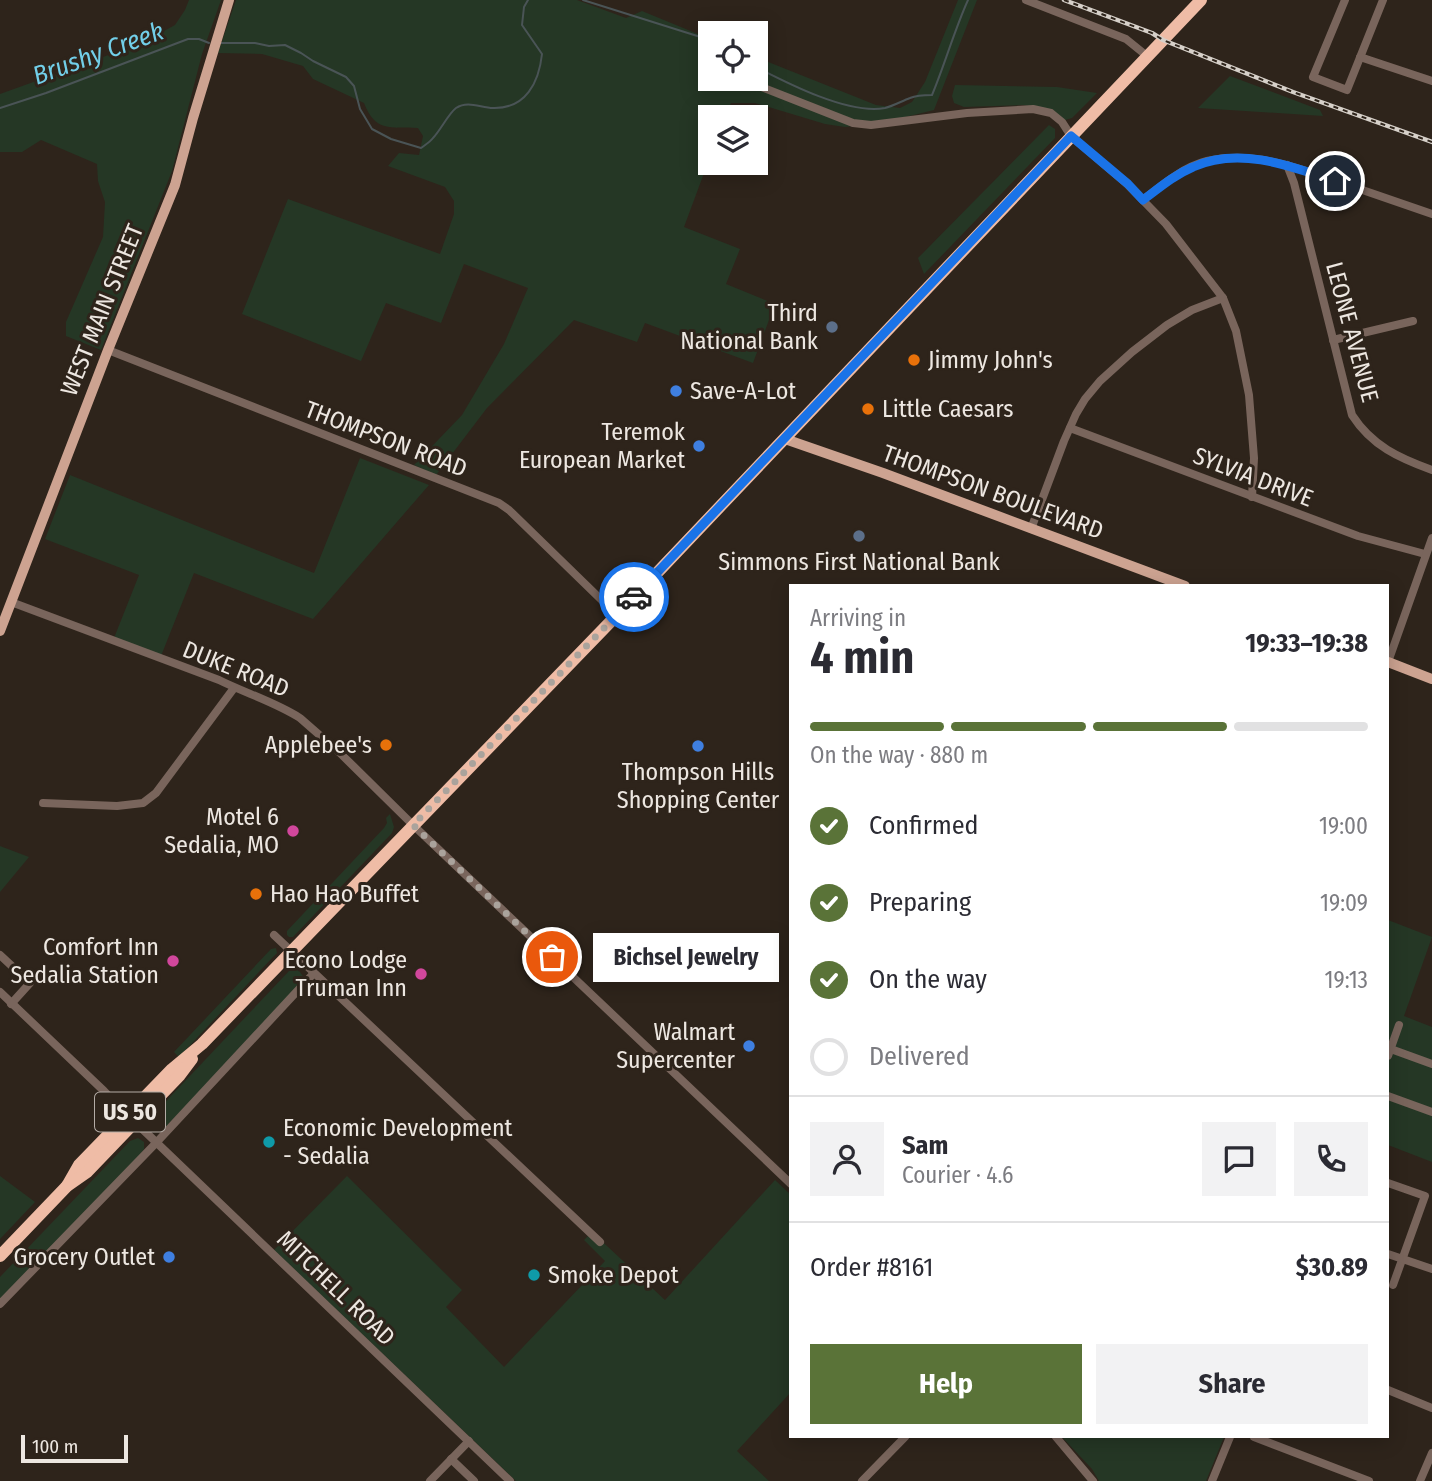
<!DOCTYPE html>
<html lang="en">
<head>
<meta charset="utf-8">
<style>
	body { margin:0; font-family:"Fira Sans Condensed",sans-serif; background:#f2f2f3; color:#2b2b33; height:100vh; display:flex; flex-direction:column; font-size:26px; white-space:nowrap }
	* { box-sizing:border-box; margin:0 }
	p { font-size:23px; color:#7c7c81 }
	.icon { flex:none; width:38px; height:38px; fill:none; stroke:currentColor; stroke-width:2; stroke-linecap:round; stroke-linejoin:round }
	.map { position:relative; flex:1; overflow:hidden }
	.drawer { position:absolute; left:789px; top:584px; width:600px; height:854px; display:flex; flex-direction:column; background:#fff; border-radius:0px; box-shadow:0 4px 18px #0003 }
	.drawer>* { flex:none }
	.fabs { position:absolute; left:698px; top:21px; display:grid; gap:14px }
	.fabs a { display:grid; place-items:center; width:70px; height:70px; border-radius:0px; background:#fff; box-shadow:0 4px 18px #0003; font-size:35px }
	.scale { position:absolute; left:21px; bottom:18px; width:107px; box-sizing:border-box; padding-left:7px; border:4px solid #ede7e1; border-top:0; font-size:19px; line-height:24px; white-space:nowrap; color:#ede7e1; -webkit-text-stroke:5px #2e241b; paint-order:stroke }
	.pin { position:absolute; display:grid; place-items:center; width:60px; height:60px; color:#fff; margin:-30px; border:4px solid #fff; border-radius:50%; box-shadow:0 2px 7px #0007 }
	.courier { position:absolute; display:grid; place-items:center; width:70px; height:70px; margin:-35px; border:5px solid #1a73e8; border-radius:50%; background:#fff; color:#222; box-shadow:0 2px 9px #0007 }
	.bubble { position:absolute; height:49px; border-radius:0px; background:#fff; box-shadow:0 4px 18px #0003; font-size:23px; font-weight:700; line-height:49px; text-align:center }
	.overview em { font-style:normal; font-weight:700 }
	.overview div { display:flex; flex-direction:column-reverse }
	.overview { display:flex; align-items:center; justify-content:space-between; height:119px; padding:0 21px }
	h1 { font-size:46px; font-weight:700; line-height:52px }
	.bar { display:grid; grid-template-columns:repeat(4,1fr); gap:10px 7px; align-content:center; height:84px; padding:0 21px }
	.bar i { height:9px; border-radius:5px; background:#e1e1e2 }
	.bar .on { background:#5a7338 }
	.bar p { grid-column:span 4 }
	.line { display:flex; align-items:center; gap:18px; padding:0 21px; border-top:2px solid #e1e1e2 }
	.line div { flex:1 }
	.round { display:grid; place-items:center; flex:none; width:74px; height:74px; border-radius:0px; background:#f2f2f3 }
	ol { padding:0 21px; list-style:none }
	li { display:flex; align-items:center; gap:21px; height:77px }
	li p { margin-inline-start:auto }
	li .icon { padding:7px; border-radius:50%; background:#5a7338; color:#fff; stroke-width:4 }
	li:last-child { color:#7c7c81 }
	li i { width:38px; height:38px; border:4px solid #e1e1e2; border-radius:50% }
	.primary-button { display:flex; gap:14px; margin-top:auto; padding:14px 21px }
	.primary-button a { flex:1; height:80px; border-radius:0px; background:#5a7338; color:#fff; font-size:28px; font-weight:700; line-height:80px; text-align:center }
	.primary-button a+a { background:#f2f2f3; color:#2b2b33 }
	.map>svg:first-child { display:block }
	.green { fill:#253725 }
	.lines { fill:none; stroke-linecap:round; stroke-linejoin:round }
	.stream { stroke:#4a5456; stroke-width:2 }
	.minor { stroke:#79655c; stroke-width:8 }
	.major { stroke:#cda391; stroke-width:10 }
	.highway { stroke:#efbca6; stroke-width:12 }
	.rail-casing { stroke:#d6d0c9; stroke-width:4.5 }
	.rail { stroke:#2e241b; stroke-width:2; stroke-dasharray:5; stroke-linecap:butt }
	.done { stroke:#aaa39c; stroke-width:7; stroke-dasharray:0 12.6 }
	.route { stroke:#1a73e8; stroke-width:9 }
	.service-dot { fill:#5c6f8a; stroke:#2e241b; stroke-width:2.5 }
	.food-dot { fill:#e8710a; stroke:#2e241b; stroke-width:2.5 }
	.shop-dot { fill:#3f7fe0; stroke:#2e241b; stroke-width:2.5 }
	.hotel-dot { fill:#d1479c; stroke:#2e241b; stroke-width:2.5 }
	.culture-dot { fill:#0f9aa8; stroke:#2e241b; stroke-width:2.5 }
	.labels { text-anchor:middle; stroke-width:6; stroke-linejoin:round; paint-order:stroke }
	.shield { fill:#2e241b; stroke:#b4aca6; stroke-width:2 }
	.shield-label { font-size:23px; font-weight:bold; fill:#ede7e1 }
	.street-label { font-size:24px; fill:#ede7e1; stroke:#2e241b }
	.poi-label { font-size:24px; fill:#ede7e1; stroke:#2e241b; text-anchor:end }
	.water-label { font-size:26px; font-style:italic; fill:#72cfe9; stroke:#2e241b }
</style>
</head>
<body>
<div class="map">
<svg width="1432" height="1481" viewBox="0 0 1432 1481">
	<rect width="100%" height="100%" fill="#2e241b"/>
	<!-- green -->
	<g class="green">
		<path d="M189,0h32l-19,54 -30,117 -71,179 -35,-14v-14l37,-85 2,-35 -7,-21 -1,-17 -56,-24 -19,12h-22v-58l142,-51 33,-18 10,-15z"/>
		<path d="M236,0h341l49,18 16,-7 68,28v40h46v-22l120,48 24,3 12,-6 13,-20 33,-82h19l-43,110 -53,13 -36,4 -20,-3 -70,-21h-24l-6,14h-15v40l-26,70 56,22 -14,35 49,20 -22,59 -108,-40 -8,19 -63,-22 -87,88 -51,67 -22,-10 48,-50 42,-71 24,-56 -64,-24 -23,59 -55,-20 -25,58 -119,-47 46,-115 152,55 14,-40v-13l-9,-14 -57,-21 11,-13 20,2 4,-19 -5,-8c-28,-1 -43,4 -54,-25l-51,-24 -10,-13 -41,-12 -44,-1z"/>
		<path d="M1230,76l90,34 3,6 -125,-8z"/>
		<path d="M955,85l102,2 40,6 -25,25 -7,2 -26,-12 -16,-3 -59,2 -10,-4 -2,-7z"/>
		<path d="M1049,125l6,4v9l-131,136 -6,-16z"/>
		<path d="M360,458l69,27 -116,134 -119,-46 -33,83 -47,-18 25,-63 -94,-36 25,-64 244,98z"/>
		<path d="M390,814l4,13 -2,6 -99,104h-4l-2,-2v-4l97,-103 3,-5 -1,-5z"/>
		<path d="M0,846l29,11 -29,35z"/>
		<path d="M1388,920l44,17 -28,79 28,11v135l-44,-17z"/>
		<path d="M276,948l1,5 -3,3 -95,101 -5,-5 97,-103z"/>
		<path d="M295,969l5,3 4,6 -3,7 -140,147c-10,-1 -11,-9 -8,-17l136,-144z"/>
		<path d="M138,1138l6,4v7l-4,6 -140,147v-25l130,-136z"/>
		<path d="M0,1176l35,26 -35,37z"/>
		<path d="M347,1176l115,114 -16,17 58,60 101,-106 -21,-21 8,-8 73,68 110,-120 16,15v197l-54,59 32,30h-253l-242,-231z"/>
		<path d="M1062,1437h162l-18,44h-107l-7,-12z"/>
	</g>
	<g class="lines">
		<!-- stream -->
		<g class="stream">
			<path d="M583,0l127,40"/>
			<path d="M221,43h34l14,3 16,-1 16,8 12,8 33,16 8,9 6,23 12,20 19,10 30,9c4,-3 9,-6 12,-10 7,-7 16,-25 23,-30 12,-8 25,0 37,0 33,1 46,-26 49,-54l-20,-29 2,-18 4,-7"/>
			<path d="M756,67c31,16 93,48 129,41 8,-2 17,-7 25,-10 7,-3 15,-3 22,-3 13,-31 22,-64 36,-95"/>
			<path d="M0,108l46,-15 142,-54h11l10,4"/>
		</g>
		<!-- minor -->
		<g class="minor">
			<path d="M1026,0l100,39 21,17"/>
			<path d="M1345,0l-32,77 34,13 36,-90"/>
			<path d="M1360,57l72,24"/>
			<path d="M759,86l94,37 18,2 96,-12 66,-4 18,4 11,9 9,14 56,48 39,40 57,74 13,33 13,64 5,63 -2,39"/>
			<path d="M1287,165l7,18 58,232c20,31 47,43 80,55"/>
			<path d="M1143,200c19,-15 40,-33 64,-39 48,-11 94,8 138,23 29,10 58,20 87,30"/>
			<path d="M1333,340l80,-19"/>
			<path d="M108,350l391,153 10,7 108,105"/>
			<path d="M1070,428l288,108 67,18"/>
			<path d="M1031,529l33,-88 12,-27 9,-15 15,-18 32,-29 35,-27 25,-15 31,-12"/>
			<path d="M11,602l208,78c26,13 56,22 81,38l40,35 73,72 378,359"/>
			<path d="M1388,662l44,-124"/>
			<path d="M43,803l74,3 26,-3 13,-10 78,-105"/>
			<path d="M274,935l326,307"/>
			<path d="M0,955l30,28 -19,21"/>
			<path d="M0,992l104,99 23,24"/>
			<path d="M1388,1048l44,16"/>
			<path d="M1388,1056l11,-31"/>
			<path d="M1388,1096l44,16"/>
			<path d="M135,1122l375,359"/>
			<path d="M1388,1183l37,13 -32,89"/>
			<path d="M1388,1254l44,15"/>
			<path d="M0,1304l156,-161 158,-170"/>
			<path d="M1388,1390l44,18"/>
			<path d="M1056,1437l37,44"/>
			<path d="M1254,1437l115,44"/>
			<path d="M451,1459l23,22"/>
			<path d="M430,1481l39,-40"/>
			<path d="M862,1481l43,-44"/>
			<path d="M1212,1481l18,-44"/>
			<path d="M1420,1481l12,-28"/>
		</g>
		<!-- major -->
		<g class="major">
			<path d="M785,439l98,34 302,113"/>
			<path d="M0,631l108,-281 67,-165 18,-67 36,-118"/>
			<path d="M1388,662l44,17"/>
		</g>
		<!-- highway -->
		<g class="highway">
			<path d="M67,1186l12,-21 93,-96 30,-25 415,-429 584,-615"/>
			<path d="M0,1256l67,-70 20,-14 93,-97 12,-16"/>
		</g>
		<!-- rail casing -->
		<g class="rail-casing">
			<path id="rail" d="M1064,0l88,33 11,7 130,52 139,50"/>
		</g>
		<!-- rail -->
		<use href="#rail" class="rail"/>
	</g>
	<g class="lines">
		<!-- done -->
		<path class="done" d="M552,957l-139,-132 221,-228"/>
		<!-- route -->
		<path class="route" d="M634,597l437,-461 57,48 15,16c16,-12 31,-25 50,-33 46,-21 98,-1 142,14"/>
	</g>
	<!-- markers -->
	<g class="service-dot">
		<circle cx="832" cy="327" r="7"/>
		<circle cx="859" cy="536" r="7"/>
	</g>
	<g class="food-dot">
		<circle cx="914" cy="360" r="7"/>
		<circle cx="868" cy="409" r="7"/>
		<circle cx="386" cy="745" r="7"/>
		<circle cx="256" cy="894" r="7"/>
	</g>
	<g class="shop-dot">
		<circle cx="676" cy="391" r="7"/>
		<circle cx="699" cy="446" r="7"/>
		<circle cx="698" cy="746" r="7"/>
		<circle cx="749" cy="1046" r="7"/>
		<circle cx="169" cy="1257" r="7"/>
	</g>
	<g class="hotel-dot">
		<circle cx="293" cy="831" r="7"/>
		<circle cx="173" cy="961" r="7"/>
		<circle cx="421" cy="974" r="7"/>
	</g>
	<g class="culture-dot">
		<circle cx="269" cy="1142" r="7"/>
		<circle cx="534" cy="1275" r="7"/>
	</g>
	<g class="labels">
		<!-- shield labels -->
		<rect class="shield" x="95" y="1092.5" width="70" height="39" rx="5"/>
		<g class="shield-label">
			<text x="130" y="1120">US 50</text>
		</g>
		<!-- street labels -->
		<g class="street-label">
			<text transform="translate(102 310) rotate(-68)" y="8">WEST MAIN STREET</text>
			<text transform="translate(1352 332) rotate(75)" y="8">LEONE AVENUE</text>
			<text transform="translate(386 439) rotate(21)" y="8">THOMPSON ROAD</text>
			<text transform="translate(1253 477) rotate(21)" y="8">SYLVIA DRIVE</text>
			<text transform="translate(993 492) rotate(20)" y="8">THOMPSON BOULEVARD</text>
			<text transform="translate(236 669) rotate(22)" y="8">DUKE ROAD</text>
			<text transform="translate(336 1288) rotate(44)" y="8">MITCHELL ROAD</text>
		</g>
		<!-- poi labels -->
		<g class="poi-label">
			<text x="818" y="321">Third<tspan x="818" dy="28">National Bank</tspan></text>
			<text x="928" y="368" text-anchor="start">Jimmy John's</text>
			<text x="690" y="399" text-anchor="start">Save-A-Lot</text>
			<text x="882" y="417" text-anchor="start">Little Caesars</text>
			<text x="685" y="440">Teremok<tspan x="685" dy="28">European Market</tspan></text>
			<text x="859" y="570" text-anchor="middle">Simmons First National Bank</text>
			<text x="372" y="753">Applebee's</text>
			<text x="698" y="780" text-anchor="middle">Thompson Hills<tspan x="698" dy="28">Shopping Center</tspan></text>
			<text x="279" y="825">Motel 6<tspan x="279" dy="28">Sedalia, MO</tspan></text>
			<text x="270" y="902" text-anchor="start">Hao Hao Buffet</text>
			<text x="159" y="955">Comfort Inn<tspan x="159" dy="28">Sedalia Station</tspan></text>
			<text x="407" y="968">Econo Lodge<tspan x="407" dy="28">Truman Inn</tspan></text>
			<text x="735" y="1040">Walmart<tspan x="735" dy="28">Supercenter</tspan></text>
			<text x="283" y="1136" text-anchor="start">Economic Development<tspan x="283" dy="28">- Sedalia</tspan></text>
			<text x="155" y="1265">Grocery Outlet</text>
			<text x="548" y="1283" text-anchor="start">Smoke Depot</text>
		</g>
		<!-- water labels -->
		<g class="water-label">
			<text transform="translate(98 53) rotate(-20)" y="9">Brushy Creek</text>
		</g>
	</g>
</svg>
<div class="fabs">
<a><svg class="icon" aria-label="locate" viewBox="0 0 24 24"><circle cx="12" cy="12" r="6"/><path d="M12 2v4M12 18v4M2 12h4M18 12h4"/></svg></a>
<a><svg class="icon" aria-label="layers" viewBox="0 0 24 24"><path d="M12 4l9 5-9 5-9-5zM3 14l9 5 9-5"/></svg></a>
</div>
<div class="scale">100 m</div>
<div class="pin" style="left:552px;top:957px;background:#ea580c"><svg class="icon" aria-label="bag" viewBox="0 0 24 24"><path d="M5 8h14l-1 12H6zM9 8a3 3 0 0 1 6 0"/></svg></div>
<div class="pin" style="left:1335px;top:181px;background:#1f2937"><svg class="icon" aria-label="home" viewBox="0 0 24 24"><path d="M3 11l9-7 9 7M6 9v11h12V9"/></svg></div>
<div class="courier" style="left:634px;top:597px"><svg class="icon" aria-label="car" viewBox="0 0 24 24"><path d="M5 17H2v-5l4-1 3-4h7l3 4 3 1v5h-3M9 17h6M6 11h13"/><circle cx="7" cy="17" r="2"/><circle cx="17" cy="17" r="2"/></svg></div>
<div class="bubble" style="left:593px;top:933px;width:186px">Bichsel Jewelry</div>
<section class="drawer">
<div class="overview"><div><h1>4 min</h1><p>Arriving in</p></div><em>19:33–19:38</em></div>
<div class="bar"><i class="on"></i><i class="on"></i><i class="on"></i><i></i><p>On the way · 880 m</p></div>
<ol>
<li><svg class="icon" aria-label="check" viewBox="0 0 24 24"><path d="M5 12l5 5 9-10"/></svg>Confirmed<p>19:00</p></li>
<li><svg class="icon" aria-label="check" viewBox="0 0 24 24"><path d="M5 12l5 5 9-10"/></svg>Preparing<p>19:09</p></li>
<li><svg class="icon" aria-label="check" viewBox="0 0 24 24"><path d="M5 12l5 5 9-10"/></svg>On the way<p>19:13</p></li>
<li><i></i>Delivered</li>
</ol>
<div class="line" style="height:126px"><a class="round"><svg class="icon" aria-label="person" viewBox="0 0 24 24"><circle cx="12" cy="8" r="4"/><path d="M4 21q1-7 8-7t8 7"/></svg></a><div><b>Sam</b><p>Courier · 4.6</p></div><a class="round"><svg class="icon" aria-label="chat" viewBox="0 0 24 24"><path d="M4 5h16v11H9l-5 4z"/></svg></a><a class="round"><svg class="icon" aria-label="phone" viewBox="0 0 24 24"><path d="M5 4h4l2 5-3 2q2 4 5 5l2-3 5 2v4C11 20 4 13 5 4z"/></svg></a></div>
<div class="line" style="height:91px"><div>Order #8161</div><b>$30.89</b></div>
<div class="primary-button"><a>Help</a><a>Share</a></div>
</section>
</div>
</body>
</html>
